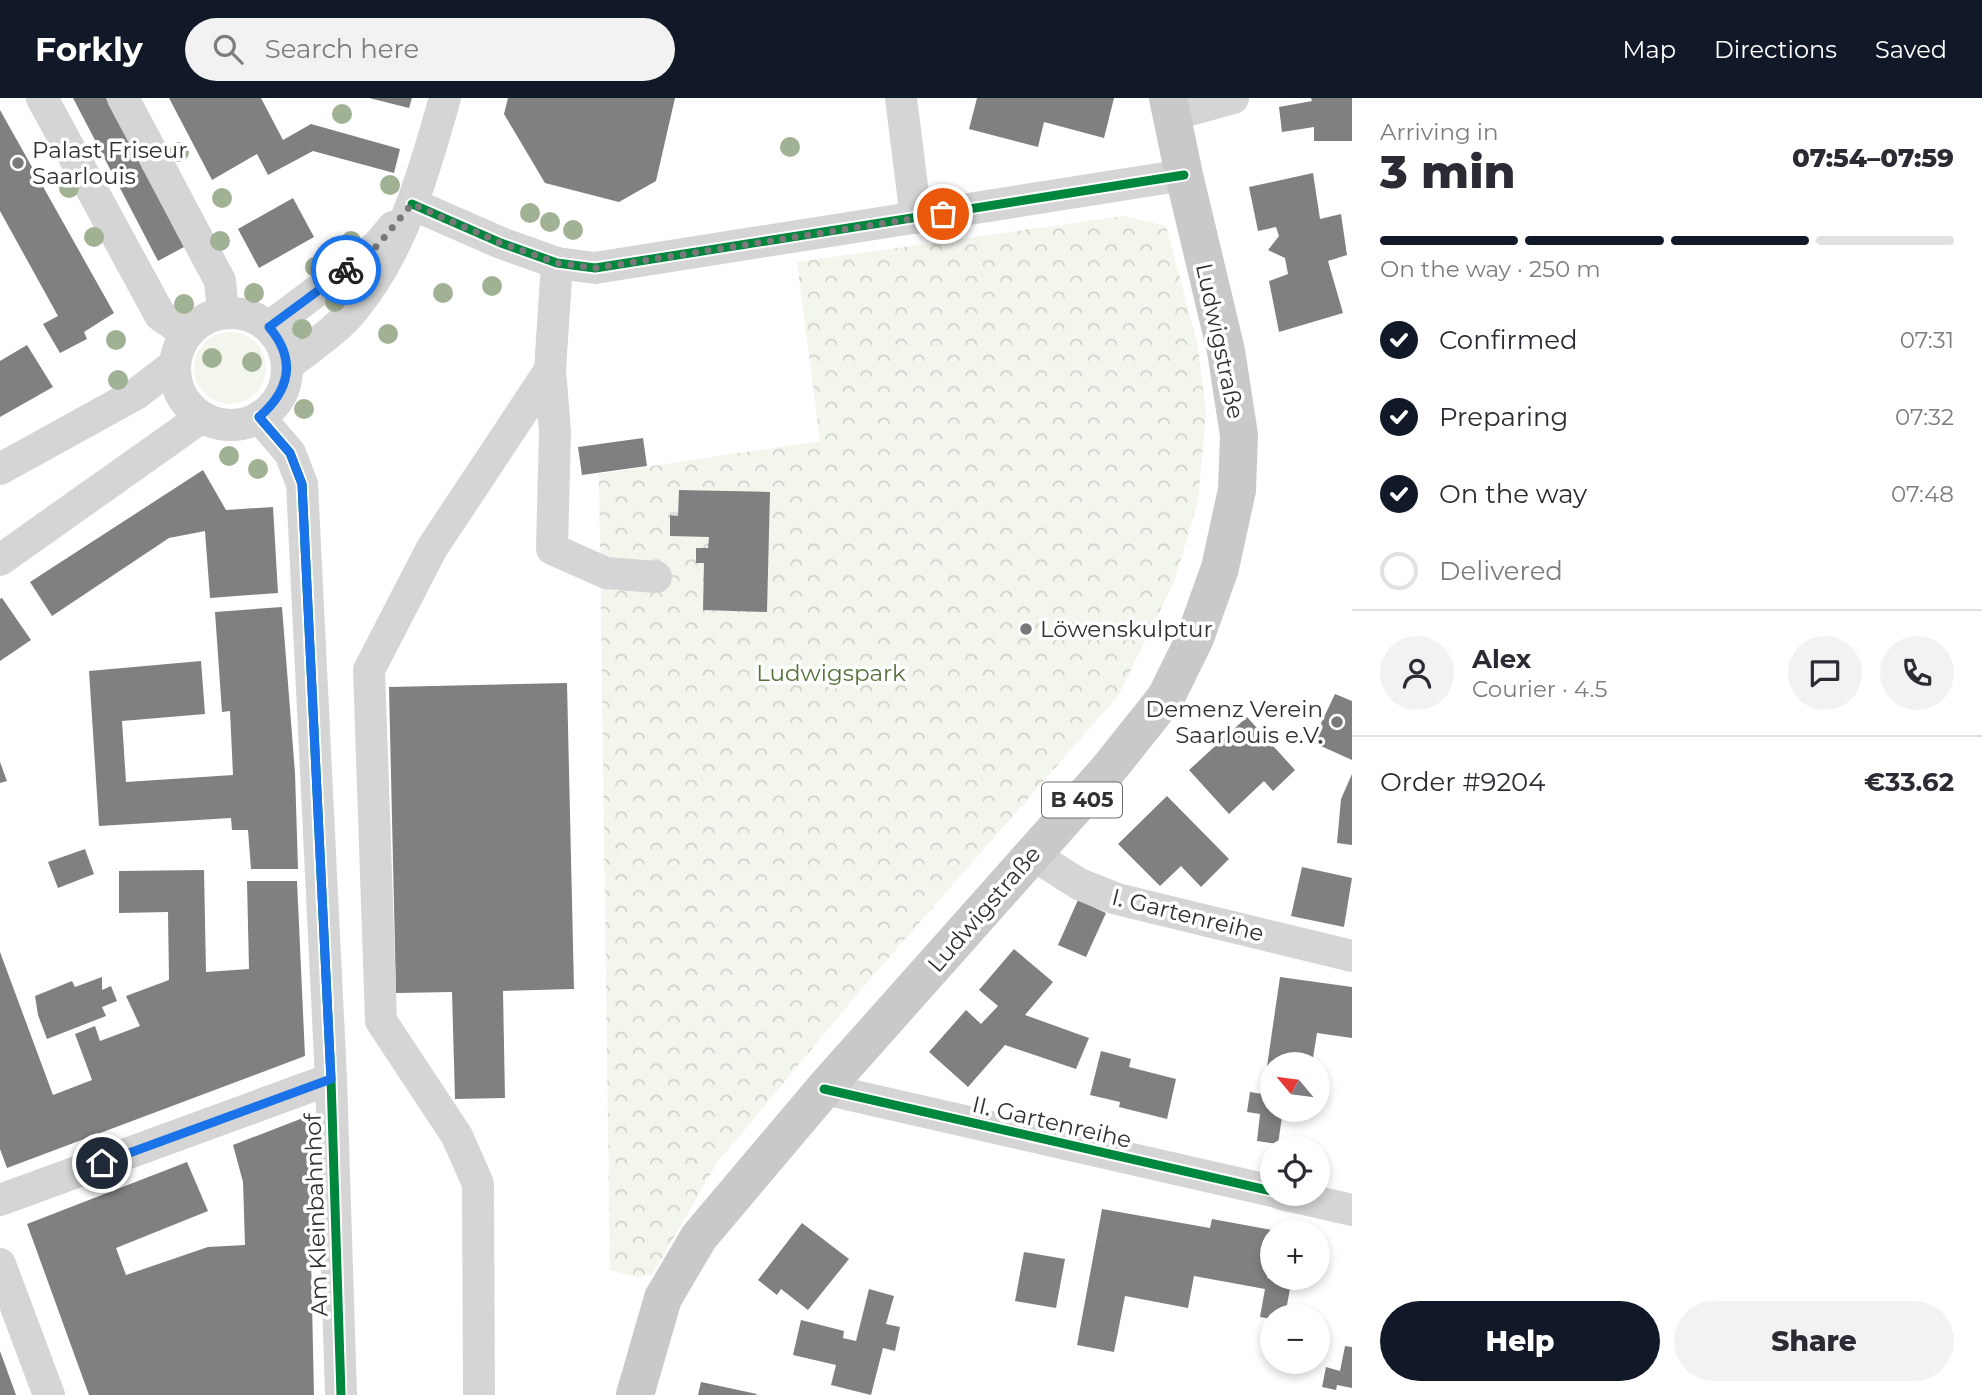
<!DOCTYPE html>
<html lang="en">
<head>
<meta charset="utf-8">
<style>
	body { margin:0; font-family:Montserrat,sans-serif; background:#f2f2f3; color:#2b2b33; height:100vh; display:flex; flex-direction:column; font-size:26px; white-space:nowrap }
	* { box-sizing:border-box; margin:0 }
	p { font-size:23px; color:#7c7c81 }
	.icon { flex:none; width:38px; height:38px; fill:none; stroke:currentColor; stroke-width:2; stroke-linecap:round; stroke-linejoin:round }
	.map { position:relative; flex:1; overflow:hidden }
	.details { display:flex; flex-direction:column; background:#fff; width:630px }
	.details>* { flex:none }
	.needle { width:46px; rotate:299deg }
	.controls { position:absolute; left:1260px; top:954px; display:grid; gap:14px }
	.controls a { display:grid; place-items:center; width:70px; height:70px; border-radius:50%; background:#fff; box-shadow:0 4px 10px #0003; font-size:35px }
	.pin { position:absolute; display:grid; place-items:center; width:60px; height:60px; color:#fff; margin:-30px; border:4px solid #fff; border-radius:50%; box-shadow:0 2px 7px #0007 }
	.courier { position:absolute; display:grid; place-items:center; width:70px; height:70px; margin:-35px; border:5px solid #1a73e8; border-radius:50%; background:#fff; color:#222; box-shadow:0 2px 9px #0007 }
	.overview em { font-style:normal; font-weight:800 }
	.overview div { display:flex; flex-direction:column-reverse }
	.overview { display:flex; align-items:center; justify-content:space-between; height:119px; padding:0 28px }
	h1 { font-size:46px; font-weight:800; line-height:52px }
	.bar { display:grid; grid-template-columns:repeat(4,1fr); gap:10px 7px; align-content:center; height:84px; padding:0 28px }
	.bar i { height:9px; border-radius:5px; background:#e1e1e2 }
	.bar .selected { background:#111827 }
	.bar p { grid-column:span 4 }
	.line { display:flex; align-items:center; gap:18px; padding:0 28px; border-top:2px solid #e1e1e2 }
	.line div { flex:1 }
	.round { display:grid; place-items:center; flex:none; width:74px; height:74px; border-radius:37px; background:#f2f2f3 }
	ol { padding:0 28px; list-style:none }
	li { display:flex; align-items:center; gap:21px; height:77px }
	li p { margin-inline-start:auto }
	li .icon { padding:7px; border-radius:50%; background:#111827; color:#fff; stroke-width:4 }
	li:last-child { color:#7c7c81 }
	li i { width:38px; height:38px; border:4px solid #e1e1e2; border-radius:50% }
	.action { display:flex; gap:14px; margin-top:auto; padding:14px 28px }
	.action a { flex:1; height:80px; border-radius:42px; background:#111827; color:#fff; font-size:28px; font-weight:800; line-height:80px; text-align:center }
	.action a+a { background:#f2f2f3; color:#2b2b33 }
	header { display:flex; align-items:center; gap:42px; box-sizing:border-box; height:98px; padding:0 35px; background:#111827; color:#fff }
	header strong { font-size:33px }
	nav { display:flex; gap:38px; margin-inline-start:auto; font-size:24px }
	.search { width:490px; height:63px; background:#f2f2f3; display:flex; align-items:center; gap:18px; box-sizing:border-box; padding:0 24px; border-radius:38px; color:#7c7c81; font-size:26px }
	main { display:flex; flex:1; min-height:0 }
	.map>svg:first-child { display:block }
	.grass { fill:#f2f6ed }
	.forest { fill:url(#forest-crowns) }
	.building { fill:#808080 }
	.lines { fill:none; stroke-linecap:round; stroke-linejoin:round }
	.minor { stroke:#d5d5d5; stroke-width:32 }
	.major { stroke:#c9c9c9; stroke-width:38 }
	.cycleway-casing { stroke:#fff; stroke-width:13 }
	.cycleway { stroke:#00873e; stroke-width:9 }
	.tree { fill:#a1b193 }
	.done { stroke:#797979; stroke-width:7; stroke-dasharray:0 12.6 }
	.route { stroke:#1a73e8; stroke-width:9 }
	.poi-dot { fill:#797979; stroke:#fff; stroke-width:2.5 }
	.labels { text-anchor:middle; stroke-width:7; stroke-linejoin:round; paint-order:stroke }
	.shield { fill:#fff; stroke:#6f6f6f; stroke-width:2 }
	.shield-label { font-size:21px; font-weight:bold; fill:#313131 }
	.poi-label { font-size:23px; fill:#313131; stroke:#fff; text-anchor:start }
	.street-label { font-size:23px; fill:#313131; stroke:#fff }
	.park-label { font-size:23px; fill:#54713a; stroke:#fff }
</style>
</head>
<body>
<header>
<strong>Forkly</strong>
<div class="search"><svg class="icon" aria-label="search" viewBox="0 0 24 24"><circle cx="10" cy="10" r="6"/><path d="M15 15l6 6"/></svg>Search here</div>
<nav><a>Map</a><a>Directions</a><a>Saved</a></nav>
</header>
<main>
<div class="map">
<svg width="1352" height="1297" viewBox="0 0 1352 1297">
	<defs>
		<pattern id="forest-crowns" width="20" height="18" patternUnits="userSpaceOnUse" patternTransform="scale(1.75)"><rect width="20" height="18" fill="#f2f6ed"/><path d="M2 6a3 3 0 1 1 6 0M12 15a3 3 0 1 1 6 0" fill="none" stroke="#d0d3cc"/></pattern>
	</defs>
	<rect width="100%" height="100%" fill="#fff"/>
	<!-- grass -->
	<circle class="grass" cx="230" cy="270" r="36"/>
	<!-- forest -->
	<path class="forest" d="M1124,118l42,10 32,120 8,67 -8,88 -23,79 -57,116 -254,290 -147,177 -65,112 -16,2 -26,-7 -11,-796 221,-33 -23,-179z"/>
	<!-- building -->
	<g class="building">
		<path d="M73,0h33l78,149 -26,14z"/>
		<path d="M169,0h92l22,42 28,-16 89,25 -6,24 -81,-22 -45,24 -11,-21 -45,26z"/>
		<path d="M369,0h43l-3,10z"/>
		<path d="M508,0h167l-19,83 -37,21 -74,-19 -41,-69z"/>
		<path d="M977,0h137l-10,40 -60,-16 -6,25 -69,-18z"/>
		<path d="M1311,0h41v43h-38v-14l-32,5 -3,-25 33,-6z"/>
		<path d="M0,12l114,203 -30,19 3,7 -27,14 -17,-29 15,-8 -58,-105z"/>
		<path d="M1313,75l7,46 21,-5 6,41 -19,6 15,52 -64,19 -10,-51 19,-7 -3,-16 -17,-8 11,-14 -3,-9 -18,4 -9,-44z"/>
		<path d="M293,100l21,39 -55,31 -21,-39z"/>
		<path d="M27,247l26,42 -53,30v-56z"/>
		<path d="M643,340l4,28 -65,9 -4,-28z"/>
		<path d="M203,372l23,40 47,-3 5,86 -68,5 -5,-67 -36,7 -117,78 -22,-34z"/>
		<path d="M679,392l91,2 -3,120 -64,-2 1,-47h-8v-15h12l1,-11 -39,-1v-21l8,1z"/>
		<path d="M2,500l29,42 -31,21v-62z"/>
		<path d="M282,509l13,166 3,96h-47l-3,-39h-16l-1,-12 -132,8 -10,-155 112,-10 4,53 -83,7 4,61 107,-7 -3,-64 -8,1 -7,-100z"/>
		<path d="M567,585l7,306 -71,2 2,107 -50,1 -3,-107 -56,1 -7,-306z"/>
		<path d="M1335,596l17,7v59l-40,-18z"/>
		<path d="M1247,619l48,53 -22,21 -9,-10 -35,33 -40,-44z"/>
		<path d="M0,664l7,19 -7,2z"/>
		<path d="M1352,676v71l-15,-2 4,-44z"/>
		<path d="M1167,698l62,63 -28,28 -20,-21 -21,20 -42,-42z"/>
		<path d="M85,751l9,25 -36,14 -10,-26z"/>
		<path d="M1302,769l50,11 -8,49 -53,-11z"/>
		<path d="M204,772l2,102 43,-3 -2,-88h50l8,175 -298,112 -7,-19v-197l53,143 39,-15 -17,-46 20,-8 5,15 40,-15 -14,-30 43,-16 -1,-68 -49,1v-42z"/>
		<path d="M1078,802l28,13 -20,44 -28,-12z"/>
		<path d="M1014,851l39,33 -28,33 64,23 -13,31 -71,-24 -37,42 -39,-35 37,-42 15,14 17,-18 -19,-16z"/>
		<path d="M102,879v13l9,-4 6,15 -15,6 4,9 -59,23 -9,-24 -3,-19 37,-15 3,6z"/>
		<path d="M1280,879l72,10v51l-35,-5 -5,31h-40v46h11l-5,34 -21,-3 3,-27 -13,-2 3,-20 13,2z"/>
		<path d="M1101,953l30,8 -2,8 47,12 -9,40 -48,-12 1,-5 -30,-7z"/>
		<path d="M308,1018l6,279h-225l-62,-171 160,-62 21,49 -92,37 10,27 82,-28 37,-2 -2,-63 -10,-37z"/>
		<path d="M1102,1111l108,19 2,-9 66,12 -6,1v21l-5,25 24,5 -6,33h-13v3l-12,-2 5,-28 -71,-13 -6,32 -63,-12 -11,56 -37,-7z"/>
		<path d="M802,1125l47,36 -41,51 -27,-21 -4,6 -19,-15z"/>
		<path d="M1024,1154l41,7 -9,49 -41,-7z"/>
		<path d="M869,1191l25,7 -8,28 14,3 -5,24 -12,-3 -12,47 -40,-10 5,-20 -43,-10 8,-35 43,11 -1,7 13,3z"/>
		<path d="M1345,1248l7,1v41l-15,-3 -1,5 -14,-3 4,-20 14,4z"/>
		<path d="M0,1254v-1l16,44h-16z"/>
		<path d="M701,1284l56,12 -1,1h-58z"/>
	</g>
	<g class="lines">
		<!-- minor -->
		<g class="minor">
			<path d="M42,0l118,217 26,18"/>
			<path d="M123,0l97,183 3,32"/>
			<path d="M901,0l15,120"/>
			<path d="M1171,17l62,-17"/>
			<path d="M412,106l89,39 56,20 38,5 589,-93"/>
			<path d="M557,165l-7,107 5,61 -3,118 54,24 50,4"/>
			<circle cx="231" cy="271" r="56"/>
			<path d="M269,229l108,-81 16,-19"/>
			<path d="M287,268c22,-18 48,-34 66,-56 50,-60 71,-138 92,-212"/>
			<path d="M259,319l31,36 12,31 29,595 10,316"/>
			<path d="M0,371l136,-75 38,-29"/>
			<path d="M0,462l202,-143"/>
			<path d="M1032,756l47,30 38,15 235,57"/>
			<path d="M824,991l448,102"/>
			<path d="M1281,1096l71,16"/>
			<path d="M0,1102l331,-121"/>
			<path d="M0,1166l49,131"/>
			<path d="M479,1297l-1,-211 -21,-48 -76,-115 -12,-351 63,-122 118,-178"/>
		</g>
		<!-- major -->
		<path class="major" d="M635,1297l28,-97 36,-61 125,-148 283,-318 59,-74 29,-59 25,-70 17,-78 2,-55 -13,-84 -42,-176 -16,-77"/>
		<!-- cycleway casing -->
		<g class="cycleway-casing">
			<g id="cycleway">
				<path d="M412,106l89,39 56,20 38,5 589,-93"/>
				<path d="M259,319l31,36 12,31 29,595 10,316"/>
				<path d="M824,991l448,102"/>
			</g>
		</g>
		<!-- cycleway -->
		<use href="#cycleway" class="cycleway"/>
	</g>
	<!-- trees -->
	<g class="tree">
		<circle cx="342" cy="16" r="10"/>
		<circle cx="790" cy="49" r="10"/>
		<circle cx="179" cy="54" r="10"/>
		<circle cx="390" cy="87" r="10"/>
		<circle cx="69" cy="90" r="10"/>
		<circle cx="222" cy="100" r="10"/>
		<circle cx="530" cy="115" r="10"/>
		<circle cx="550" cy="124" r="10"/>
		<circle cx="573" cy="132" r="10"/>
		<circle cx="94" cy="139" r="10"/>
		<circle cx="220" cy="143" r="10"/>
		<circle cx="351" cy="143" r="10"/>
		<circle cx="315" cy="169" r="10"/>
		<circle cx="492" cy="188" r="10"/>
		<circle cx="254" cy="195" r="10"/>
		<circle cx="443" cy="195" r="10"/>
		<circle cx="335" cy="204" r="10"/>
		<circle cx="184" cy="206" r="10"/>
		<circle cx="302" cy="231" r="10"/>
		<circle cx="388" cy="236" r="10"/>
		<circle cx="116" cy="242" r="10"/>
		<circle cx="212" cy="260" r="10"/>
		<circle cx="252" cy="264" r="10"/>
		<circle cx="118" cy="282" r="10"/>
		<circle cx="304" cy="311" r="10"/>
		<circle cx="229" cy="358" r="10"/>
		<circle cx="258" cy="371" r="10"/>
	</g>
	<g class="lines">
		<!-- done -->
		<path class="done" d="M346,172l31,-24 35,-42 89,39 56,20 39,5 347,-54"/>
		<!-- route -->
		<path class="route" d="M102,1065l229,-84 -29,-595 -12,-31 -31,-36c31,-27 38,-57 10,-90l77,-57"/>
	</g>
	<!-- markers -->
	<g class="poi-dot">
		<circle cx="18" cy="65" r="7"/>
		<circle cx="1026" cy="531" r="7"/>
		<circle cx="1337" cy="624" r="7"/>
	</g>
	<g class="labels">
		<!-- shield labels -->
		<rect class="shield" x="1042" y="684.5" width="80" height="35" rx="5"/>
		<g class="shield-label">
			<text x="1082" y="709">B 405</text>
		</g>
		<!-- poi labels -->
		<g class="poi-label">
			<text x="32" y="60">Palast Friseur<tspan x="32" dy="26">Saarlouis</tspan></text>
			<text x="1040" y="539">Löwenskulptur</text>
			<text x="1323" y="619" text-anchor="end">Demenz Verein<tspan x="1323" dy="26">Saarlouis e.V.</tspan></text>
		</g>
		<!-- street labels -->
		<g class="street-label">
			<text transform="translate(1220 243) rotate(78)" y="8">Ludwigstraße</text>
			<text transform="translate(984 811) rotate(-49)" y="8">Ludwigstraße</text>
			<text transform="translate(1188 817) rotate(14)" y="8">I. Gartenreihe</text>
			<text transform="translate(1052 1024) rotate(13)" y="8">II. Gartenreihe</text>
			<text transform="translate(316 1117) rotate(-92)" y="8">Am Kleinbahnhof</text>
		</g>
		<!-- park labels -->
		<g class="park-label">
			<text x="831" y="583">Ludwigspark</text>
		</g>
	</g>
</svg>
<div class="controls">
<a><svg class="needle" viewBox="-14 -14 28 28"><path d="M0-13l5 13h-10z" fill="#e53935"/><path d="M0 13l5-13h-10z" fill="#7c7c81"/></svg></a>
<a><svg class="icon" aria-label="locate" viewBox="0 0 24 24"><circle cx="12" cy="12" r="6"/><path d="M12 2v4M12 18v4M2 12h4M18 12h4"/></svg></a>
<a>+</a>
<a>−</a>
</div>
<div class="pin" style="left:943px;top:116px;background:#ea580c"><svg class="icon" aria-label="bag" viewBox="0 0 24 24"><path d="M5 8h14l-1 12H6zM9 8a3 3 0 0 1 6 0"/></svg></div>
<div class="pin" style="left:102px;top:1065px;background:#1f2937"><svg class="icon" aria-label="home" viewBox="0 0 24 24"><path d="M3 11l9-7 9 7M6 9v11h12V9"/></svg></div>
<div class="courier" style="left:346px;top:172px"><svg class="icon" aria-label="bike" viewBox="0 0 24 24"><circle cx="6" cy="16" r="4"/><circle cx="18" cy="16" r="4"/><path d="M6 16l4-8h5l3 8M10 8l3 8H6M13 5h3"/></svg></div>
</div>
<section class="details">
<div class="overview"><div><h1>3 min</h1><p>Arriving in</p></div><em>07:54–07:59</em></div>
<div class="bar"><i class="selected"></i><i class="selected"></i><i class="selected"></i><i></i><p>On the way · 250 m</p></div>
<ol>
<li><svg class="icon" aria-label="check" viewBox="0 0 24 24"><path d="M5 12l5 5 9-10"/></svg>Confirmed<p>07:31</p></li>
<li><svg class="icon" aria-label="check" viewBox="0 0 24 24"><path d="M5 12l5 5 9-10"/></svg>Preparing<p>07:32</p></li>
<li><svg class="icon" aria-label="check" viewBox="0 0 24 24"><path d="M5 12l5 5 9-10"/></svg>On the way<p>07:48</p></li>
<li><i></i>Delivered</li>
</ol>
<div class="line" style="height:126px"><a class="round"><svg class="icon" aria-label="person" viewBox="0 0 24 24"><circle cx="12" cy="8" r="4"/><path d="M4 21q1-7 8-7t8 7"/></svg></a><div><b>Alex</b><p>Courier · 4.5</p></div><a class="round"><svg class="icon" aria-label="chat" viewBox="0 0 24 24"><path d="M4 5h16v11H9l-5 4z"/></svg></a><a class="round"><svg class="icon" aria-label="phone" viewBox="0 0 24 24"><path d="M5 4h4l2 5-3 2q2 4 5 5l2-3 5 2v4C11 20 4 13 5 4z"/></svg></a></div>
<div class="line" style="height:91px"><div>Order #9204</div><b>€33.62</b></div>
<div class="action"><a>Help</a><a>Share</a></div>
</section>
</main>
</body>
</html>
